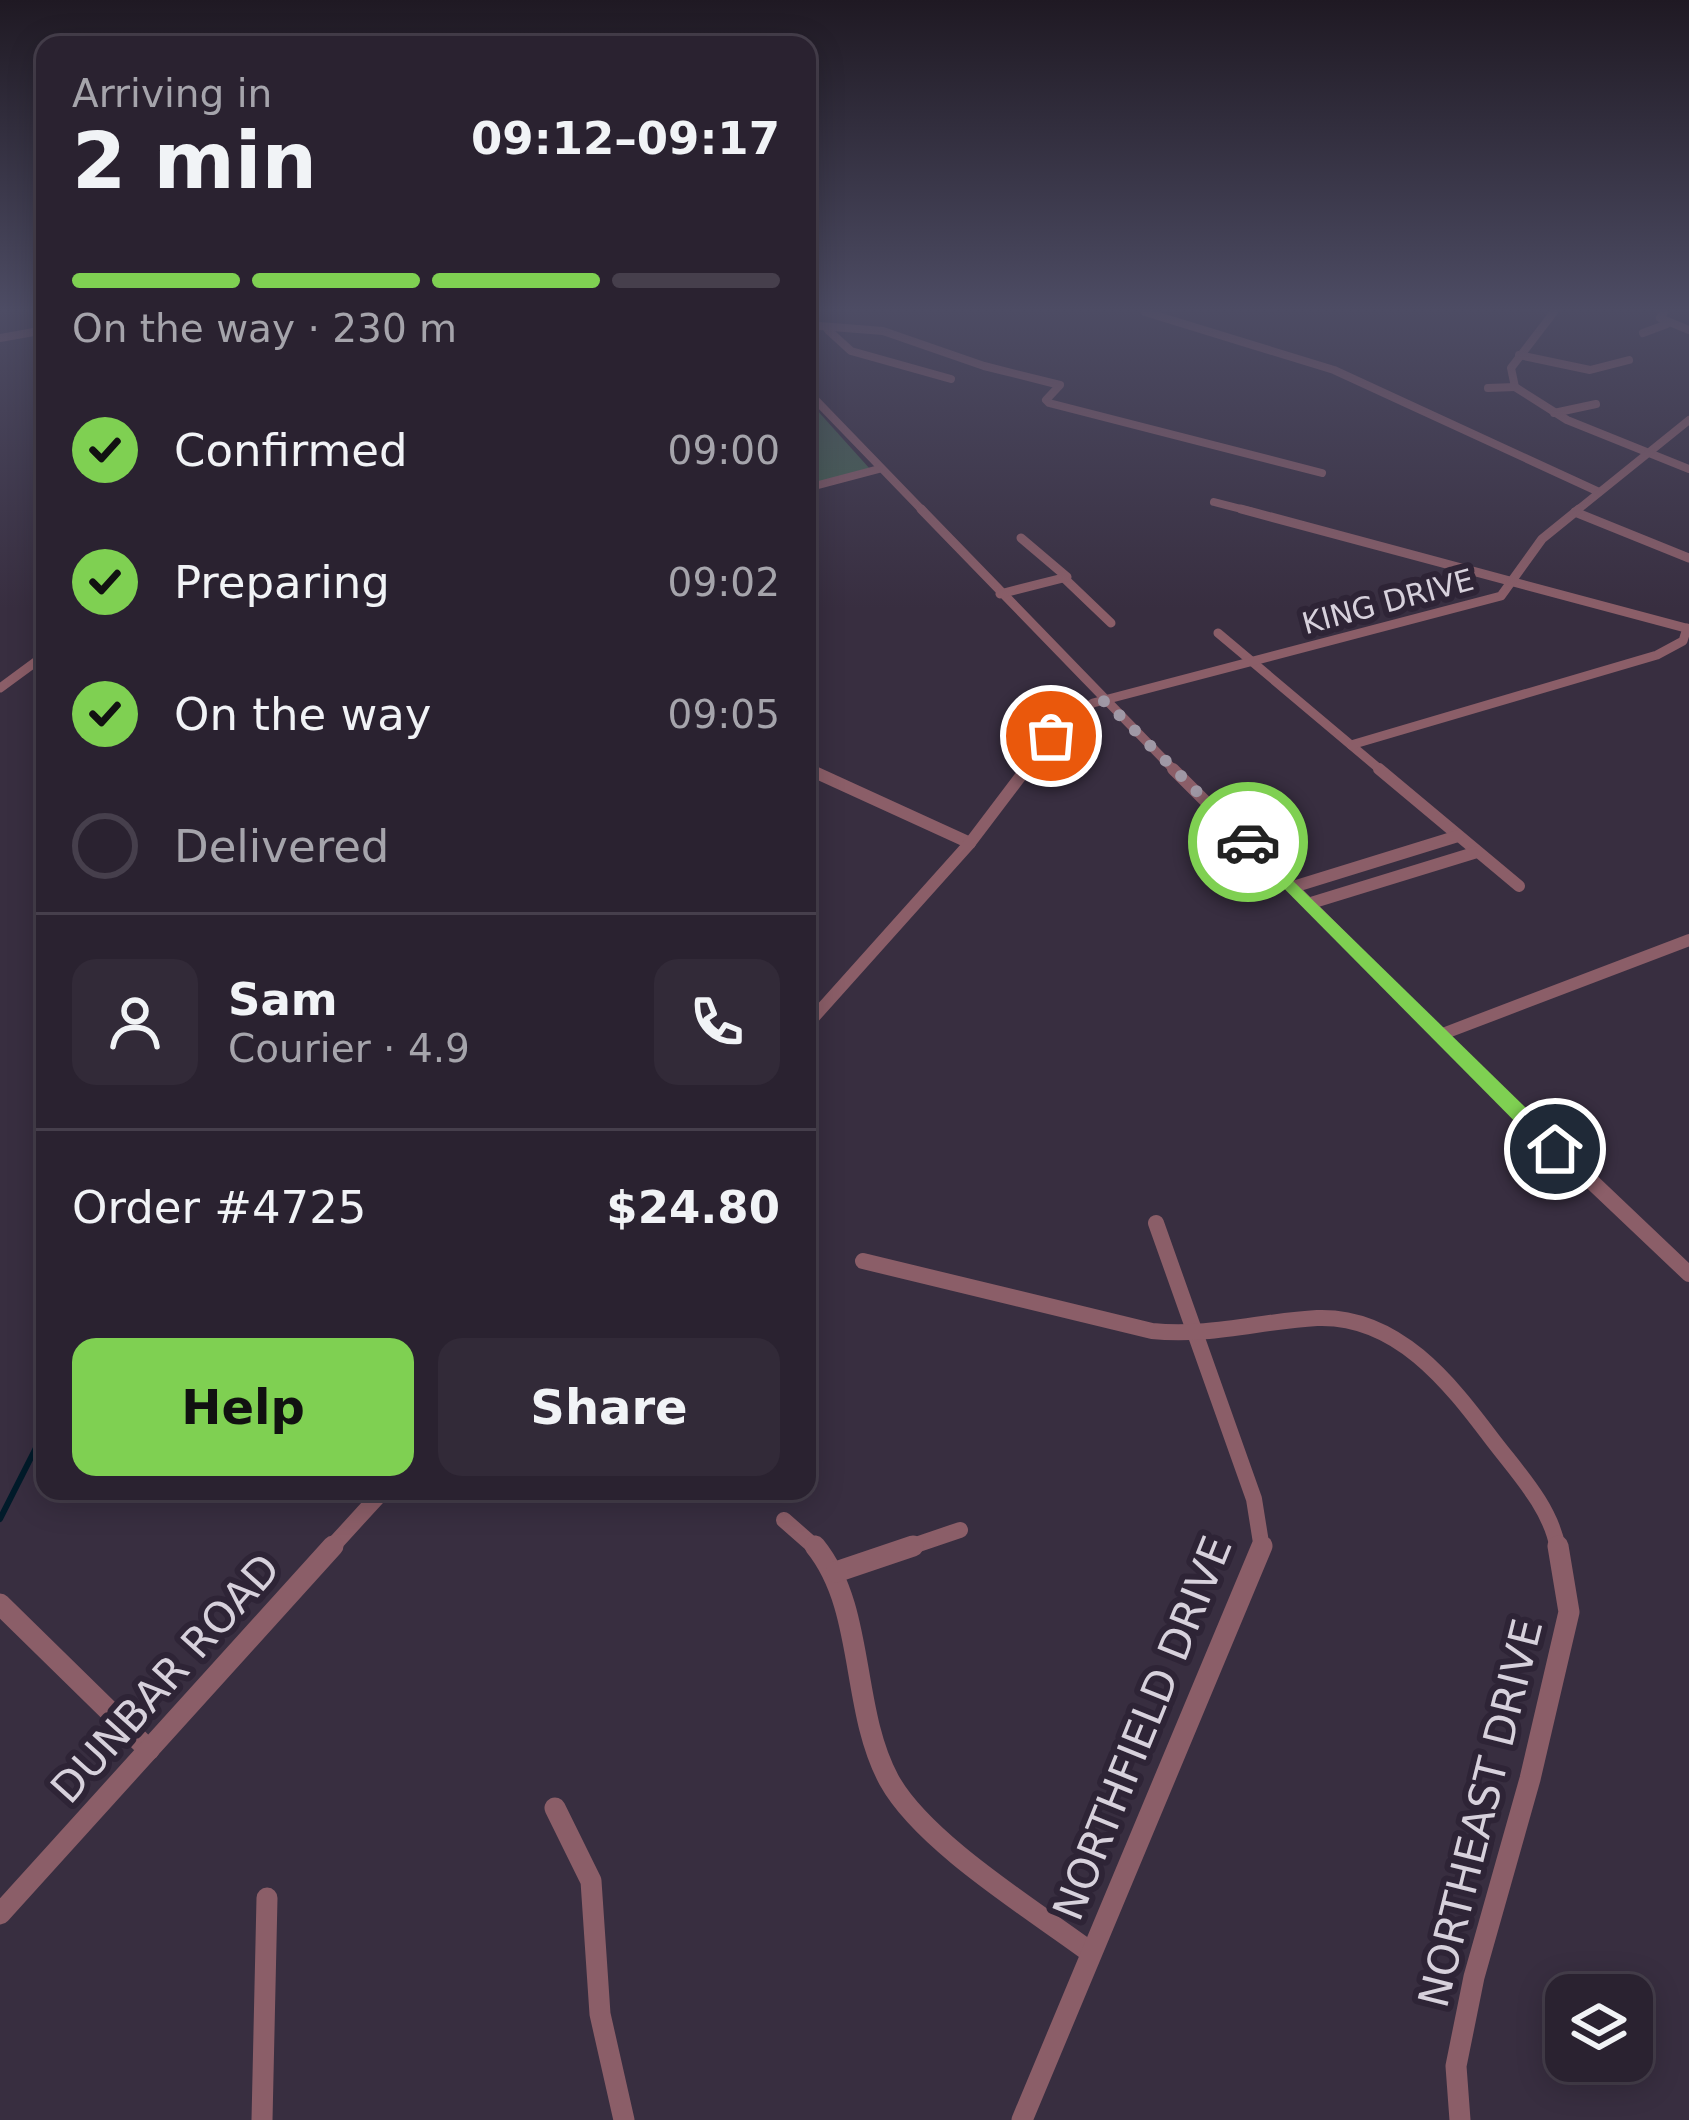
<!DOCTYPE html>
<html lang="en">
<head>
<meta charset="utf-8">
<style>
	body { margin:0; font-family:"DejaVu Sans",sans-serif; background:#322a38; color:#f1f3f6; height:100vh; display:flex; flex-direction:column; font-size:45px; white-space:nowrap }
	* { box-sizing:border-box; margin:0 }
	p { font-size:39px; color:#a5a4ab }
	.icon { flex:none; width:66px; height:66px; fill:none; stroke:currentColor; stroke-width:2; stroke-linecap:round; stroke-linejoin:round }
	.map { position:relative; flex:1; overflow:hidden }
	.panel { position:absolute; left:36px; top:36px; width:780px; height:1464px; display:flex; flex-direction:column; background:#2a2230; border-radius:24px; box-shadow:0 6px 30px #0003,0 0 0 3px #463f4c }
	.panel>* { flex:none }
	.fabs { position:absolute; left:1545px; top:1974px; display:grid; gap:24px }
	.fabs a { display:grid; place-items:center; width:108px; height:108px; border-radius:24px; background:#2a2230; box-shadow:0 6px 30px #0003,0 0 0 3px #463f4c; font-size:60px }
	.pin { position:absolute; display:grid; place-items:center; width:102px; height:102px; color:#fff; margin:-51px; border:6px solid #fff; border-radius:50%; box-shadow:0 3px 12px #0007 }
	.courier { position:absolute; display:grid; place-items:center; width:120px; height:120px; margin:-60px; border:9px solid #7fd052; border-radius:50%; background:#fff; color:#222; box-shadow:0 3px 15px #0007 }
	.head em { font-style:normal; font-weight:600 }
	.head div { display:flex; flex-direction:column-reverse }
	.head { display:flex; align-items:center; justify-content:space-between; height:204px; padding:0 36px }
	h1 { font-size:78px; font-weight:600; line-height:90px }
	.bar { display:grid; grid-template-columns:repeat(4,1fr); gap:18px 12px; align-content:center; height:144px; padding:0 36px }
	.bar i { height:15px; border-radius:9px; background:#463f4c }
	.bar .selected { background:#7fd052 }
	.bar p { grid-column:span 4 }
	.line { display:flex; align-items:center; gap:30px; padding:0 36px; border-top:3px solid #463f4c }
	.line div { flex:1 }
	.round { display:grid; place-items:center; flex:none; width:126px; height:126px; border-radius:24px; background:#322a38 }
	ol { padding:0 36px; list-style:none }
	li { display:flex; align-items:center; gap:36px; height:132px }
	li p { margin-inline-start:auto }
	li .icon { padding:12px; border-radius:50%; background:#7fd052; color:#111; stroke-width:4 }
	li:last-child { color:#a5a4ab }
	li i { width:66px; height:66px; border:6px solid #463f4c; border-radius:50% }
	.button { display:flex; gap:24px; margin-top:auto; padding:24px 36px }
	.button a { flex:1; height:138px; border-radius:24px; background:#7fd052; color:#111; font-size:48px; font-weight:600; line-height:138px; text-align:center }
	.button a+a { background:#322a38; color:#f1f3f6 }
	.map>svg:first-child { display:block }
	.green { fill:#446350 }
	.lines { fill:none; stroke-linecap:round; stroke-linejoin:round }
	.stream { stroke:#011b2a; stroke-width:6 }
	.minor-far4 { stroke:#8b5e68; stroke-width:8 }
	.minor-far3 { stroke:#8b5e68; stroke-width:9 }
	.minor-far2 { stroke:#8b5e68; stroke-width:12 }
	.minor-far1 { stroke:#8b5e68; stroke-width:16 }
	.minor { stroke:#8b5e68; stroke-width:21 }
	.route { fill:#7fd052 }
	.done { stroke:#9f98a5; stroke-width:12; stroke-dasharray:0 21.6 }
	.labels { text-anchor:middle; stroke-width:12; stroke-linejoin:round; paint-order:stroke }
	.far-street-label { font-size:30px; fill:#d7d1dc; stroke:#2e2436 }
	.near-street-label { font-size:42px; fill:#d7d1dc; stroke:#2e2436 }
</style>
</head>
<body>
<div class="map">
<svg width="1689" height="2120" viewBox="0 0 1689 2120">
	<rect width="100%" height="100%" fill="#382e40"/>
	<!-- green -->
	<path class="green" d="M807,399l63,70 -63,16z"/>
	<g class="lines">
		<!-- stream -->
		<path class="stream" d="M0,1519l45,-89"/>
		<!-- minor-far4 -->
		<g class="minor-far4">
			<path d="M1145,312l189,58 265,122"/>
			<path d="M1554,312l-43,56 4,19 52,33 122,49"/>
			<path d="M1664,312l-4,6 29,12"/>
			<path d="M807,325l76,6 101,35 76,19 -14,15 3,3 273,70"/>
			<path d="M828,330l23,21 100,28"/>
			<path d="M1643,333l24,-9"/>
			<path d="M0,338l45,-8"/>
			<path d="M1519,355l71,15 39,-10"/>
			<path d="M1488,388l27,-1"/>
			<path d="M807,391l117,121"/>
			<path d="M1554,413l42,-9"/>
			<path d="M807,488l72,-19"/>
			<path d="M1214,502l39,10"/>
			<path d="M1575,512l114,-92"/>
		</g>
		<!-- minor-far3 -->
		<g class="minor-far3">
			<path d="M921,509l255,263"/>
			<path d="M1241,509l448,120"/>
			<path d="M1575,512l114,46"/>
			<path d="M1064,578l47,45"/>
			<path d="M1000,594l67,-17 -46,-39"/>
			<path d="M1218,633l165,139"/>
			<path d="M0,688l45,-33"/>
			<path d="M1351,745l306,-90 26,-14 4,-13"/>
			<path d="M807,768l8,4"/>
			<path d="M1024,772l34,-46 35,-23 408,-107 41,-57 37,-30"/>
		</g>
		<!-- minor-far2 -->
		<g class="minor-far2">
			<path d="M808,769l162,74"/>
			<path d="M1173,769l342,340"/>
			<path d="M1379,769l140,117"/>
			<path d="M1293,887l165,-51"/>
			<path d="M1311,903l166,-51"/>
			<path d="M807,1025l163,-182 56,-74"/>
			<path d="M1440,1035l249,-95"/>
		</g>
		<!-- minor-far1 -->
		<g class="minor-far1">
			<path d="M1512,1106l177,168"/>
			<path d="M1156,1223l98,276 8,50"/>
			<path d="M863,1261l289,70c57,6 109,-10 165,-13 80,-3 132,64 175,121 25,33 59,68 66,110"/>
			<path d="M784,1520l33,29"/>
			<path d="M330,1549l53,-58"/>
			<path d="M904,1549l56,-19"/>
		</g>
		<!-- minor -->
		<g class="minor">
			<path d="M815,1546c51,63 35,162 74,234 34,62 143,129 201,172"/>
			<path d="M836,1572l77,-26"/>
			<path d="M0,1604l149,146"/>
			<path d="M555,1808l36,73 9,133 24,106"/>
			<path d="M0,1914l333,-368"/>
			<path d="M262,2120l5,-222"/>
			<path d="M1022,2120l240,-574"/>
			<path d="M1460,2120l-4,-54 18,-89 56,-198 39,-167 -11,-66"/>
		</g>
	</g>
	<!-- sky -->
	<linearGradient id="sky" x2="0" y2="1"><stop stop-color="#1f1923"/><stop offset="0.51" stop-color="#4d4c64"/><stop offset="1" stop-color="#4d4c64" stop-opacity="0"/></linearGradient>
	<rect width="1689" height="608" fill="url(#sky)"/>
	<!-- route -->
	<path class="route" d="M1248,837l314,306v12h-14l-306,-309 -2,-4z"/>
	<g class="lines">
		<!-- done -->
		<path class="done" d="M1051,736l27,-26 27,-9 143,141"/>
	</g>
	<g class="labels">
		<!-- far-street labels -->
		<g class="far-street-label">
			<text transform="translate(1388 602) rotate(-15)" y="10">KING DRIVE</text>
		</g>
		<!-- near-street labels -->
		<g class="near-street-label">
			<text transform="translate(165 1678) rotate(-48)" y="15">DUNBAR ROAD</text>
			<text transform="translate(1142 1728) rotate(-68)" y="15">NORTHFIELD DRIVE</text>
			<text transform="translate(1480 1813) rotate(-76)" y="15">NORTHEAST DRIVE</text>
		</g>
	</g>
</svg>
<div class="fabs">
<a><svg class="icon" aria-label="layers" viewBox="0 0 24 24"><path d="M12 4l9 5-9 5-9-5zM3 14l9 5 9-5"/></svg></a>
</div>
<div class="pin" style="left:1051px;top:736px;background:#ea580c"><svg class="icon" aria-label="bag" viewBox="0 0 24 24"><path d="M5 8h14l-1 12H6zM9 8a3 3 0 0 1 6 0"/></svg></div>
<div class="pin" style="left:1555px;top:1149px;background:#1f2937"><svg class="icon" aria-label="home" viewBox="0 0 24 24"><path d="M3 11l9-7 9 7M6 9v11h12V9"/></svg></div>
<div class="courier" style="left:1248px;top:842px"><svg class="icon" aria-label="car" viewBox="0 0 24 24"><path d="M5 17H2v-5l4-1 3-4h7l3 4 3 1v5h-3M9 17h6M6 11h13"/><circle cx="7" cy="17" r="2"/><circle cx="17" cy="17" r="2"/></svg></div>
<section class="panel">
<div class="head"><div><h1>2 min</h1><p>Arriving in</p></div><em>09:12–09:17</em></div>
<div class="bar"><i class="selected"></i><i class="selected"></i><i class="selected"></i><i></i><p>On the way · 230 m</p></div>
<ol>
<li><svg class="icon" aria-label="check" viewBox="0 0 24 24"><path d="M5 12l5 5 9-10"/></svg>Confirmed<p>09:00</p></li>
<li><svg class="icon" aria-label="check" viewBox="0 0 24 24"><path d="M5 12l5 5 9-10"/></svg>Preparing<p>09:02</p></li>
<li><svg class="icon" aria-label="check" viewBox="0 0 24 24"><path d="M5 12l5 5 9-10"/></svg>On the way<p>09:05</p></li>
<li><i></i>Delivered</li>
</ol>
<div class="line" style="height:216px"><a class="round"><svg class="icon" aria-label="person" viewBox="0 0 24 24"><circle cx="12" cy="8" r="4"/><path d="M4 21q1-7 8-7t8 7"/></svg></a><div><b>Sam</b><p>Courier · 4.9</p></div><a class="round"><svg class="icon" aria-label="phone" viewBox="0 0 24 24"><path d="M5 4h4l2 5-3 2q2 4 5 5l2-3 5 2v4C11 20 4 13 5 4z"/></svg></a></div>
<div class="line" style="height:156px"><div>Order #4725</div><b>$24.80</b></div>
<div class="button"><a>Help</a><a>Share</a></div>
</section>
</div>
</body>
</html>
